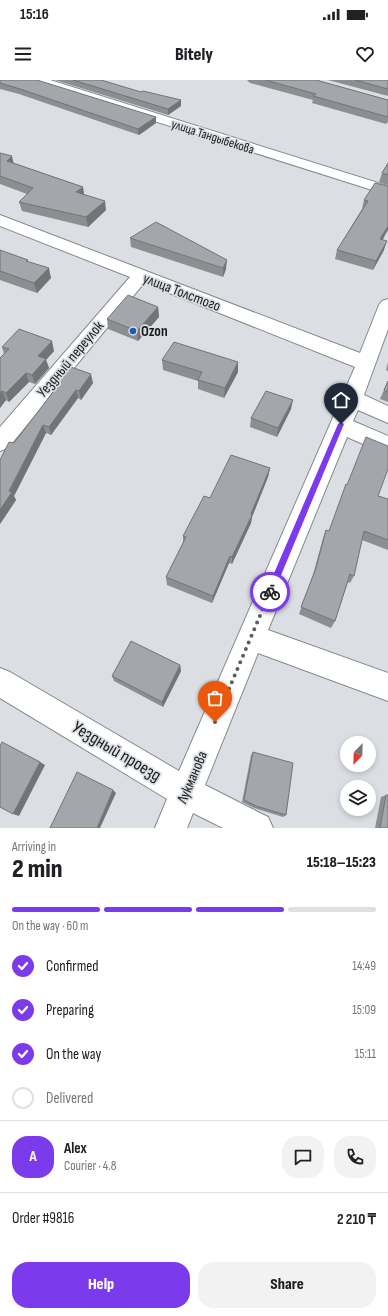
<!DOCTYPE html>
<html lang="en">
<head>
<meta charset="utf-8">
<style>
	body { margin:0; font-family:"Sofia Sans Condensed",sans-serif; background:#f2f2f2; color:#202124; height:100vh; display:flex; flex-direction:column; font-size:15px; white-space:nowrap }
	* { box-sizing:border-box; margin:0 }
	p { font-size:13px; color:#757577 }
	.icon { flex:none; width:22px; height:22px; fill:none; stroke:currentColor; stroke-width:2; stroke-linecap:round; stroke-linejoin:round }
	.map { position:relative; height:748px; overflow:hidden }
	.panel { display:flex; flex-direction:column; background:#fff; flex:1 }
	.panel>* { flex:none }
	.needle { width:26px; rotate:203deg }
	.buttons { position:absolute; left:340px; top:656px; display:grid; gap:8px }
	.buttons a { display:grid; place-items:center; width:36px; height:36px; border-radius:50%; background:#fff; box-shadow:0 2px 6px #0003; font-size:20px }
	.pin { position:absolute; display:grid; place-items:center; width:34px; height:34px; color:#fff; margin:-41px -17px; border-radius:50% 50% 50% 0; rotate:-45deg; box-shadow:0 0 4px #0007 }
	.pin .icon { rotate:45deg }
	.courier { position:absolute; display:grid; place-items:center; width:40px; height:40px; margin:-20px; border:3px solid #7c3aed; border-radius:50%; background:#fff; color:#222; box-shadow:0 1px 5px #0007 }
	.head em { font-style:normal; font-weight:800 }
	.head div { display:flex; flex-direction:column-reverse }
	.head { display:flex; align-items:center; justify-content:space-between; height:68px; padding:0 12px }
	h1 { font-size:26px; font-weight:800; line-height:30px }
	.bar { display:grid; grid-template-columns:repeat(4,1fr); gap:6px 4px; align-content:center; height:48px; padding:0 12px }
	.bar i { height:5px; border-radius:3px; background:#e0e0e0 }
	.bar .current { background:#7c3aed }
	.bar p { grid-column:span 4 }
	.line { display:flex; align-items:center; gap:10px; padding:0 12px; border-top:1px solid #e0e0e0 }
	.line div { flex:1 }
	.round { display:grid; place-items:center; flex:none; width:42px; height:42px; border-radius:16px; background:#f2f2f2 }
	ol { padding:0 12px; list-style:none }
	li { display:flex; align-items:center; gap:12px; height:44px }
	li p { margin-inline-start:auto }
	li .icon { padding:4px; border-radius:50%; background:#7c3aed; color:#fff; stroke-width:4 }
	li:last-child { color:#757577 }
	li i { width:22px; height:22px; border:2px solid #e0e0e0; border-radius:50% }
	.primary-button { display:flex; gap:8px; margin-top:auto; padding:8px 12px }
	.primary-button a { flex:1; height:46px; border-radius:16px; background:#7c3aed; color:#fff; font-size:16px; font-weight:800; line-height:46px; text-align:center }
	.primary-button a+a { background:#f2f2f2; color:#202124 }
	.status { display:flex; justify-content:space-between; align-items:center; height:28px; padding:0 20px; background:#fff; direction:ltr }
	.status svg { height:11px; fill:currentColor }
	header { display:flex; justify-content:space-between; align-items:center; height:52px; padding:0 12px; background:#fff; font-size:18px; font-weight:800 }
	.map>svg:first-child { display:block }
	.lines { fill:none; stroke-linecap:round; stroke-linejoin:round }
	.minor-casing { stroke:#86898d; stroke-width:2 }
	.minor { fill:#fff; fill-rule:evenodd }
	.wall { fill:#8c8f92 }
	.shaded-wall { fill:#727477 }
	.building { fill:#a3a6aa; stroke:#727477 }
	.route { fill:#7c3aed }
	.done { stroke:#5c5f61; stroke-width:4; stroke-dasharray:0 7.2 }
	.poi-dot { fill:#1a5faf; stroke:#dbdfe3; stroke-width:1.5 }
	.labels { text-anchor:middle; stroke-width:3.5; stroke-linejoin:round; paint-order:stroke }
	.far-street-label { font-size:13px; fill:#181a1b; stroke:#dbdfe3 }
	.street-label { font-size:15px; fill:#181a1b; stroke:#dbdfe3 }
	.poi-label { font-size:15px; font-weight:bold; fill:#181a1b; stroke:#dbdfe3; text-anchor:start }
	.near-street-label { font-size:18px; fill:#181a1b; stroke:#dbdfe3 }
</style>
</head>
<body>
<div class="status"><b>15:16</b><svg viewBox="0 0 49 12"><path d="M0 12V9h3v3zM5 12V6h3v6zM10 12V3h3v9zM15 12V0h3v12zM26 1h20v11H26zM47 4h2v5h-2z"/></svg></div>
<header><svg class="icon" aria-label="menu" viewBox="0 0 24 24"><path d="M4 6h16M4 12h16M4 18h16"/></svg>Bitely<svg class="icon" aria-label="heart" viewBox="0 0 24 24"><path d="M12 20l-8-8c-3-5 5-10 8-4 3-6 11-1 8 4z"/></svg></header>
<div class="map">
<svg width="388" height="748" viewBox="0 0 388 748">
	<rect width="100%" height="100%" fill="#dbdfe3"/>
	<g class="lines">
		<!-- minor casing -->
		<g class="minor-casing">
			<g id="minor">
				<path d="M32,0h18l338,106v9l-354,-112z"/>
				<path d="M0,135l360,138 19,-48 3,-4 6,-2v30l-24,66 24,11v17l-30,-13 -5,11 35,15v19l-41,-18 -79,193 120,43v28l-130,-48 -53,132 63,32 5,11h-50l-30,-15 -6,15h-32l12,-29 -167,-101v-30l10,4 169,99 176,-404 -211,-84 -136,165 -8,3v-24l130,-150 -130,-51z"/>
			</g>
		</g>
		<!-- minor -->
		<use href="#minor" class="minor"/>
	</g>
	<!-- wall -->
	<g class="wall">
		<path d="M0,0l156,37v6l-17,12 -120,-41 -19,-5z"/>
		<path d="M55,0h46l80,26 -13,9z"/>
		<path d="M247,0h69l72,20v22l-2,2 -74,-21 1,-3 -63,-17z"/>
		<path d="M328,0h60v16z"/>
		<path d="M0,73l14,10 69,24 1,7 22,16 -18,17 -66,-16 -3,-9 8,-8 -27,-10z"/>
		<path d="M388,83v22l-9,-3 3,-9z"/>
		<path d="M388,106l-5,54 1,10 -11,20 -38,-11 2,-9 25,-41 2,-9z"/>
		<path d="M130,158l96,31 -3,8 -92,-30z"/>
		<path d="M0,170l28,12 23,16 -14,15 -37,-13z"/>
		<path d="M158,227l1,10 -21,24 -30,-12 -1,-10z"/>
		<path d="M2,267l52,4 -8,9 3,8 -14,16 -6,-2 -20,20 -3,-2 -6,8v-50l4,-4z"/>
		<path d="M162,280l76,2v10l-14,26 -26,-9v-8l-35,-11z"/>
		<path d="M388,282v9l-2,-1z"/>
		<path d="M388,301v21l-8,-3z"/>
		<path d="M54,303h39l-12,17 -3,-2 -27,37 -5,-2 -32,63 2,4 -16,24v-64l14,-17 42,-55z"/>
		<path d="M291,329l-14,28 -27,-10 1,-9z"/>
		<path d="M270,388l-2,9 -16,40 -1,6 -19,41 -3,-1 -17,40 -45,-18 -1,-8 17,-34v-7l27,-38z"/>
		<path d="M378,416l10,3v51l-26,-10 -8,36 -4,7 -2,-1 -13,39 -4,7 -32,-14 14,-39 10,-37 3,-8 3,1z"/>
		<path d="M180,585l1,6 -18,36 -49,-26 -2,-5z"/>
		<path d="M253,672l33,63 -3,2 -29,-9 -12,-6 9,-47z"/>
		<path d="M386,715l2,33h-13l6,-31z"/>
	</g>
	<!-- shaded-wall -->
	<g class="shaded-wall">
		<path d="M181,20v6l-13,9v-6z"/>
		<path d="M156,37v6l-17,12 -1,-6z"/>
		<path d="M12,76l2,9 -7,-4z"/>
		<path d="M83,107l1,9 -8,-4z"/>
		<path d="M105,121l1,9 -18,17 -2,-10z"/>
		<path d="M388,146v4l-10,18 2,-9z"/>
		<path d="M387,161l-3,9 -11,20 3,-9z"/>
		<path d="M227,180l-1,9 -3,8v-9z"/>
		<path d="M49,188l2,10 -14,15 -3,-10z"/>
		<path d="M158,227l1,10 -21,24 -1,-10z"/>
		<path d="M52,261l2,10 -8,9 3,8 -14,16 -3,-9 6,-19z"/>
		<path d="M238,282v10l-14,26 1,-10z"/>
		<path d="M26,293l3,9 -20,20 -3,-9z"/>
		<path d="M91,294l2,9 -12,17 -2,-9z"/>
		<path d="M76,310l2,8 -27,37 -2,-8z"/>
		<path d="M2,311l4,9 -6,8v-14z"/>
		<path d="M293,320l-2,9 -14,28 1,-9z"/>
		<path d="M43,345l3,8 -32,63 2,4 -16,24v-14z"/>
		<path d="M270,388l-2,9 -16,40 -1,6 -19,41v-7z"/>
		<path d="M230,476l-1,7 -17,40 1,-7z"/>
		<path d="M180,585l1,6 -18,36 -1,-5z"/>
		<path d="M40,682l5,3 -26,51 -6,-2z"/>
		<path d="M113,710l3,3 -16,35h-3z"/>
	</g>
	<!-- building -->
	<g class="building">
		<path d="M0,0h37l119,37 -18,12 -121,-41 -17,-5z"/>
		<path d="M73,0h28l40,12 2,-1 38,9 -13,9z"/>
		<path d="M265,0h51l72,20v17l-75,-21 3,-2z"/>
		<path d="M355,0h33v9z"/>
		<path d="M0,73l12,3 -5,5 76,26 -7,5 29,9 -19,16 -67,-15 14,-14 -33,-12z"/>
		<path d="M388,83v12l-6,-2z"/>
		<path d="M375,103l13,3v40l-8,13 7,2 -11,20 -39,-11 31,-49 -4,-1z"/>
		<path d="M156,142l71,38 -4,8 -93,-30z"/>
		<path d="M0,170l28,10 -2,1 23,7 -15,15 -34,-12z"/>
		<path d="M128,215l30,12 -21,24 -30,-12z"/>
		<path d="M19,249l33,12 -14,15 8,3 -14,16 -6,-2 -20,20 -4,-2 -2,3v-36l9,-9 -7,-2z"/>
		<path d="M174,262l64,20 -13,26 -27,-8 4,-8 -40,-12z"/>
		<path d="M68,286l23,8 -12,17 -3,-1 -27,37 -6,-2 -34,66 3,1 -12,18v-50l9,-18 5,1 45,-59 -5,-1z"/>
		<path d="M388,301v11l-4,-2z"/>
		<path d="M266,311l27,9 -15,28 -27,-10z"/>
		<path d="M366,357l22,9v23l-10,27 10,3v41l-24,-9 -10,45 -4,-2 -15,47 -34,-14 15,-39 10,-38 3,1 17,-47 1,1z"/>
		<path d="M231,375l39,13 -19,46 1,1 -20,42 -2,-1 -17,40 -47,-19 20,-40 -3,-1 21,-40 6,2z"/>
		<path d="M131,561l49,24 -18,37 -50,-26z"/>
		<path d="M2,662l38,20 -27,52 -13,-7v-61z"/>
		<path d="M253,672l40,11 -7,52 -30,-9 -12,-6z"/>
		<path d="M77,692l36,18 -16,38h-47z"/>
		<path d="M386,715h2v33h-8z"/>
	</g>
	<!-- route -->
	<path class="route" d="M341,342l3,2 -70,168 -4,4 -3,-1 -1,-3 72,-168z"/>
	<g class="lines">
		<!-- done -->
		<path class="done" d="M215,642l55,-130"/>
	</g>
	<!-- markers -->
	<circle class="poi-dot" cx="133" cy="251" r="4"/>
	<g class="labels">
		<!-- far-street labels -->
		<g class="far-street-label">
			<text transform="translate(213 56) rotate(18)" y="5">улица Тандыбекова</text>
		</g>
		<!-- street labels -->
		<g class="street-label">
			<text transform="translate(182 212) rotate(21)" y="5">улица Толстого</text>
			<text transform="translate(70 279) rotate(-50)" y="5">Уездный переулок</text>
			<text transform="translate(192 697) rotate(-67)" y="5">Лукманова</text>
		</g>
		<!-- poi labels -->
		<g class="poi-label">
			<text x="141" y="256">Ozon</text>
		</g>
		<!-- near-street labels -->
		<g class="near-street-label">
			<text transform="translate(117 671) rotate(31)" y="6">Уездный проезд</text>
		</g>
	</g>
</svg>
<div class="buttons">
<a><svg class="needle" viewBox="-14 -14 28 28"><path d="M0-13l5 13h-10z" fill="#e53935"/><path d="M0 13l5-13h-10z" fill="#757577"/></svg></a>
<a><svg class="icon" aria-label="layers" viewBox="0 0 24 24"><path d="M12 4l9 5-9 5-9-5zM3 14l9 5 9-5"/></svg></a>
</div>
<div class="pin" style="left:215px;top:642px;background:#ea580c"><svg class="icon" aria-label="bag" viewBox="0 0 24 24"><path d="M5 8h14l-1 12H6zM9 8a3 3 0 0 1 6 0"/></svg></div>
<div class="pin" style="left:341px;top:344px;background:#1f2937"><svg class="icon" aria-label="home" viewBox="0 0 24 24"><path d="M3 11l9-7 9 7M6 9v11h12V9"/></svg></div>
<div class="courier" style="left:270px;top:512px"><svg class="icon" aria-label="bike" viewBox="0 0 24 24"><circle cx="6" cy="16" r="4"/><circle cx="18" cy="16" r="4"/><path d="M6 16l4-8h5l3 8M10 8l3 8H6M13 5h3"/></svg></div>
</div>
<section class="panel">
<div class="head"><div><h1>2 min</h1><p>Arriving in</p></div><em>15:18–15:23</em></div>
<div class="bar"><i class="current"></i><i class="current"></i><i class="current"></i><i></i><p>On the way · 60 m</p></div>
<ol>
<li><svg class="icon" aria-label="check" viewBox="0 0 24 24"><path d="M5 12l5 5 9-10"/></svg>Confirmed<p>14:49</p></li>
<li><svg class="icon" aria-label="check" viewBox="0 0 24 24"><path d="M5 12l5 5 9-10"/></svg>Preparing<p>15:09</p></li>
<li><svg class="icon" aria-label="check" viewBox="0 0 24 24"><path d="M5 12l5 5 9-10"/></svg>On the way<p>15:11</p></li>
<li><i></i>Delivered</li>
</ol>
<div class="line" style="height:72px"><b class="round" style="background:#7c3aed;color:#fff">A</b><div><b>Alex</b><p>Courier · 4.8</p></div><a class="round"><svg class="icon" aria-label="chat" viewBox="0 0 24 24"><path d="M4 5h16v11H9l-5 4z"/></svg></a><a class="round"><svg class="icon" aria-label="phone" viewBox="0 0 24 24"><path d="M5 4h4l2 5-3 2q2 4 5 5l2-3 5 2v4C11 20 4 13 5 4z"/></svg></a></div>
<div class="line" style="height:52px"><div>Order #9816</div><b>2 210 ₸</b></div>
<div class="primary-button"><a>Help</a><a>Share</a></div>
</section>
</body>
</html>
